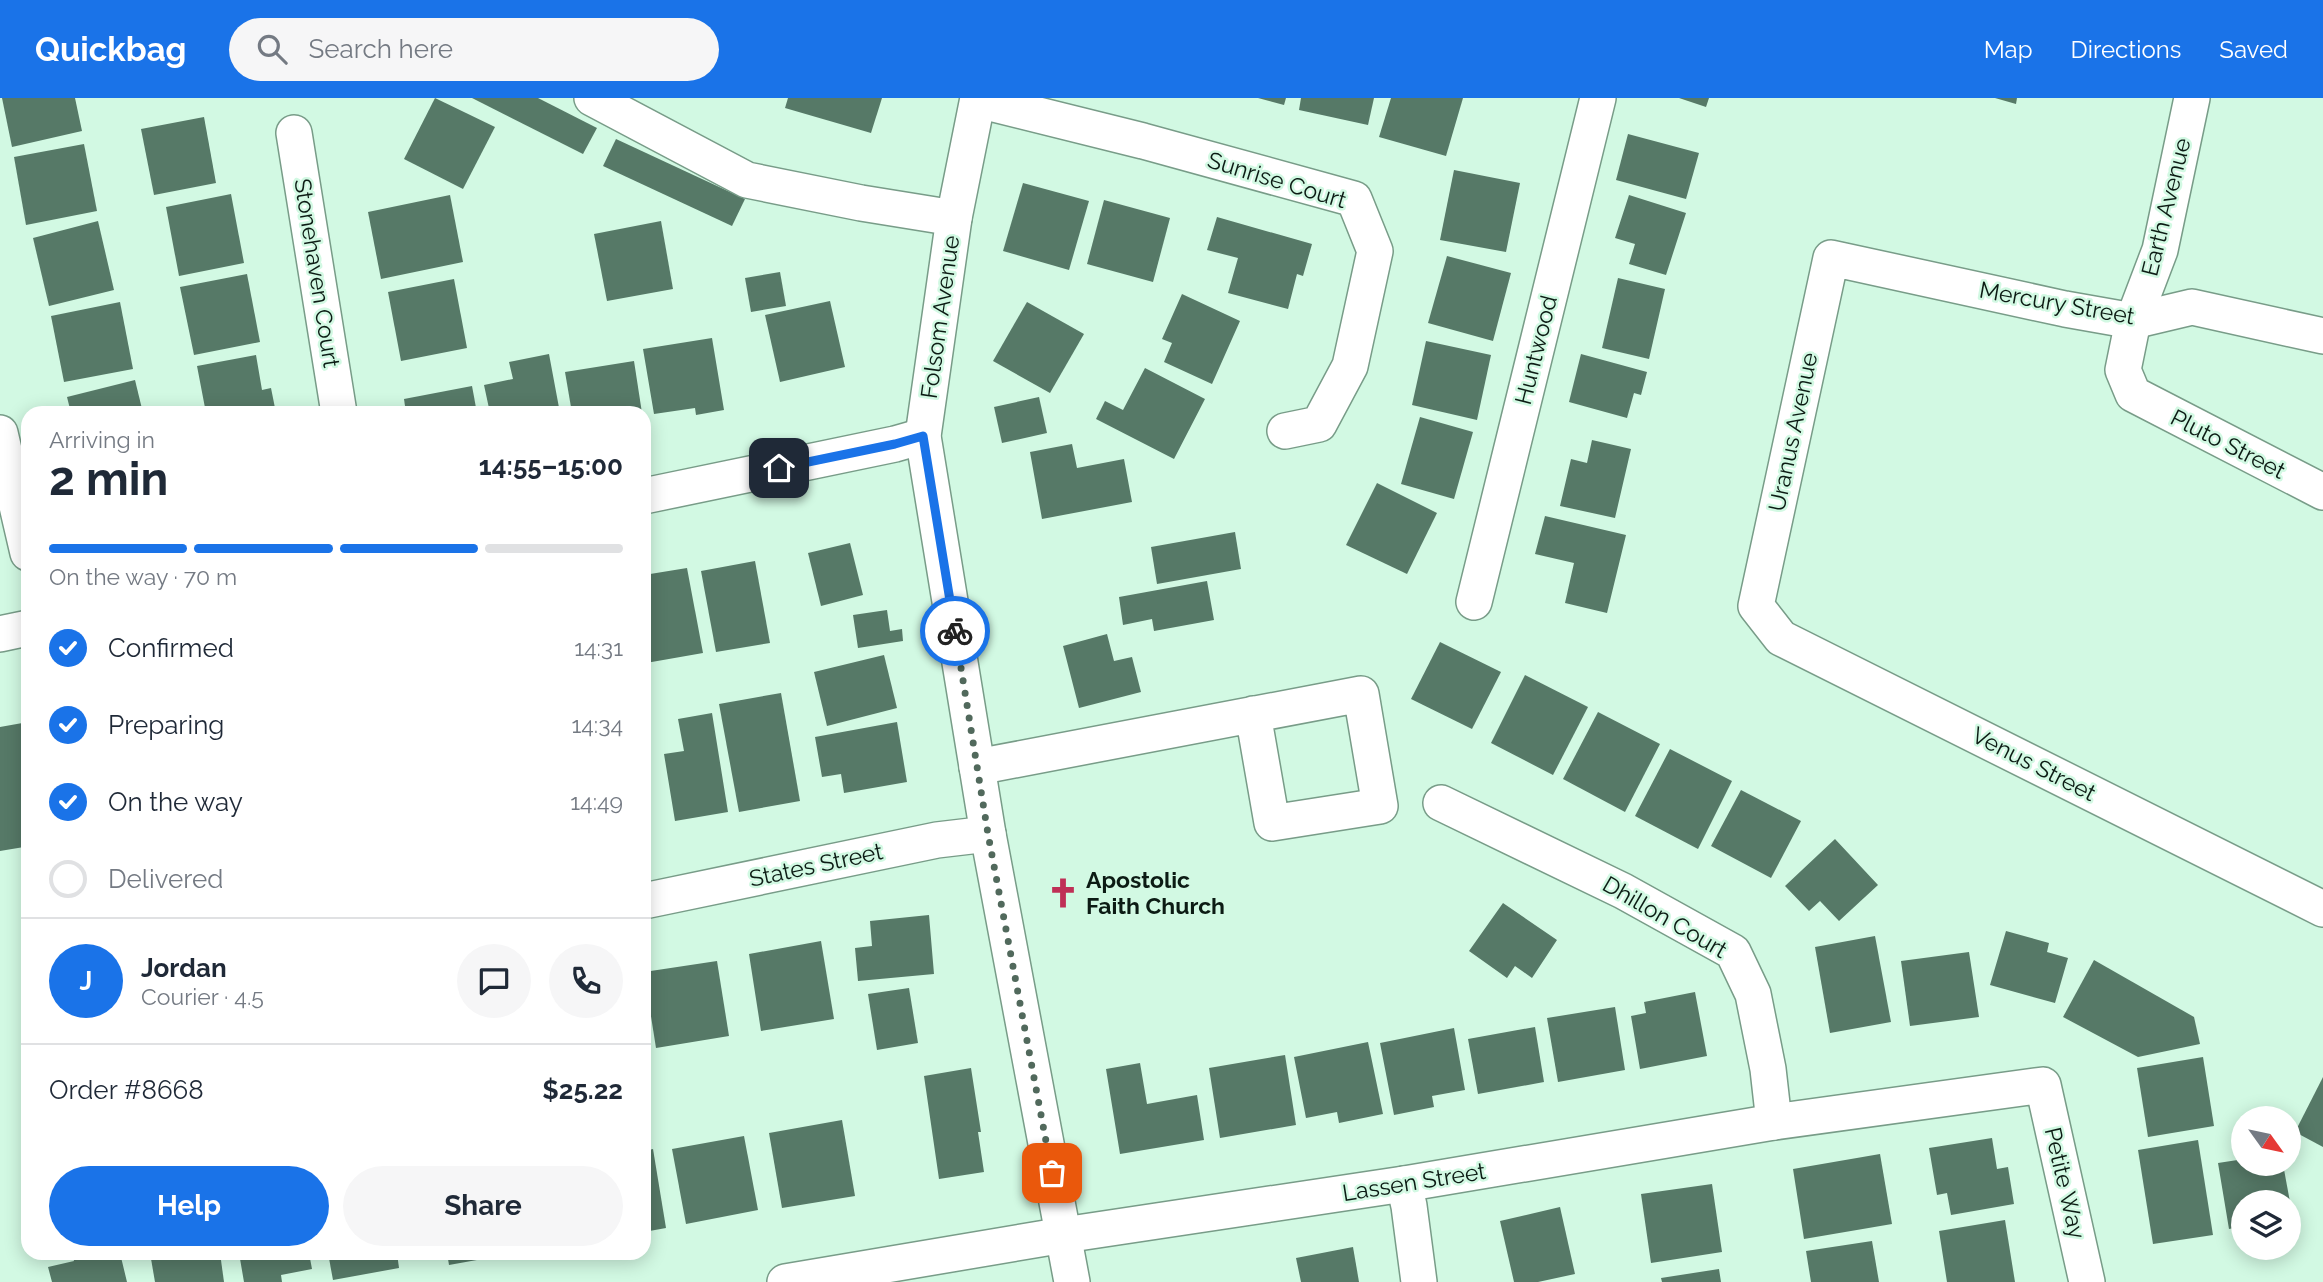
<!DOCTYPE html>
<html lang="en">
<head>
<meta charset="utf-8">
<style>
	body { margin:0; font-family:Raleway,sans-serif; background:#f6f6f7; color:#1f2937; height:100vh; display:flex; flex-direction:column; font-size:26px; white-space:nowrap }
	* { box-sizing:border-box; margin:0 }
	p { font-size:23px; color:#747a83 }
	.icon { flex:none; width:38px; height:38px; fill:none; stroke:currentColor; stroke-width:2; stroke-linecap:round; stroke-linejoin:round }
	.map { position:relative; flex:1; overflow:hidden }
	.drawer { position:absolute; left:21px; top:308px; width:630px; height:854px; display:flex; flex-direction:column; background:#fff; border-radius:21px; box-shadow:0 4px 18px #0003 }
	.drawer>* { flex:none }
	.needle { width:46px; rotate:123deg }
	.fabs { position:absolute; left:2231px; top:1008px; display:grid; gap:14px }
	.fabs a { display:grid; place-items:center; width:70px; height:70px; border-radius:50%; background:#fff; box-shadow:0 4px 18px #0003; font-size:35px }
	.pin { position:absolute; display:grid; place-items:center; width:60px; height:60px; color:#fff; margin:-30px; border-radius:14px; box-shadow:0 4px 10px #0006 }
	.courier { position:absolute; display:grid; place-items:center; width:70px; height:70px; margin:-35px; border:5px solid #1a73e8; border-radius:50%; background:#fff; color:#222; box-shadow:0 2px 9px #0007 }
	.summary em { font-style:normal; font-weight:700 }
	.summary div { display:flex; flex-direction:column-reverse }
	.summary { display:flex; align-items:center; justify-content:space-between; height:119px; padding:0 28px }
	h1 { font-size:46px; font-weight:700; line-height:52px }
	.bar { display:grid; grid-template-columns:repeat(4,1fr); gap:10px 7px; align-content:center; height:84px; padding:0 28px }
	.bar i { height:9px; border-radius:5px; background:#e0e1e3 }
	.bar .current { background:#1a73e8 }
	.bar p { grid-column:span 4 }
	.line { display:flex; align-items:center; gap:18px; padding:0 28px; border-top:2px solid #e0e1e3 }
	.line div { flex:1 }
	.round { display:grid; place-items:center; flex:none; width:74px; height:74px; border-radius:37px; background:#f6f6f7 }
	ol { padding:0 28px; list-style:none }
	li { display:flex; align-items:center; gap:21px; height:77px }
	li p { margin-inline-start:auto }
	li .icon { padding:7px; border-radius:50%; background:#1a73e8; color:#fff; stroke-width:4 }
	li:last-child { color:#747a83 }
	li i { width:38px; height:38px; border:4px solid #e0e1e3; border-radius:50% }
	.primary-button { display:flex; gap:14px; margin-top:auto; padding:14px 28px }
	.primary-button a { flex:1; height:80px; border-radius:42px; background:#1a73e8; color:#fff; font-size:28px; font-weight:700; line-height:80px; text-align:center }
	.primary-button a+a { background:#f6f6f7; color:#1f2937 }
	header { display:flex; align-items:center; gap:42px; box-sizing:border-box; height:98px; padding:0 35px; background:#1a73e8; color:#fff }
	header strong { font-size:33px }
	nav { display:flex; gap:38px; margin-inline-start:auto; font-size:24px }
	.search { width:490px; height:63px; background:#f6f6f7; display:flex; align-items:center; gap:18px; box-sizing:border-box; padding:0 24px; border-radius:38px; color:#747a83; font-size:26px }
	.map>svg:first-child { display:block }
	.building { fill:#567967 }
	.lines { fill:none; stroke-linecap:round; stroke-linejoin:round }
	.minor-casing { stroke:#789c88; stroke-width:38 }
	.minor { stroke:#fff; stroke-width:35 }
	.done { stroke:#51695c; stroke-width:7; stroke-dasharray:0 12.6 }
	.route { stroke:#1a73e8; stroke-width:9 }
	.labels { text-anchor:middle; stroke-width:5; stroke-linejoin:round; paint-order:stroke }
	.street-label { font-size:23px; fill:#0c1b14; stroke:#d2f9e3 }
	.poi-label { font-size:23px; font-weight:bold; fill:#0c1b14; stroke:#d2f9e3; text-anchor:start }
</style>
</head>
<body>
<header>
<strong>Quickbag</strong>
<div class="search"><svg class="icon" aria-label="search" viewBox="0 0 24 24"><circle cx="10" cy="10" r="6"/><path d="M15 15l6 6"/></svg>Search here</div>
<nav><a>Map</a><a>Directions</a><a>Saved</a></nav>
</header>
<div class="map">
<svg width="2323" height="1184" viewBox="0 0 2323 1184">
	<rect width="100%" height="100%" fill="#d2f9e3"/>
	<!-- building -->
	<g class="building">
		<path d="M2,0h73l7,33 -70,16z"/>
		<path d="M435,0l60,29 -32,62 -59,-30z"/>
		<path d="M472,0h66l59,30 -14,26z"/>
		<path d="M788,0h94l-11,35 -86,-25z"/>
		<path d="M1258,0h28l-2,7z"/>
		<path d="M1301,0h73l-6,27 -69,-15z"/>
		<path d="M1391,0h72l-17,58 -67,-19z"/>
		<path d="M1679,0h30l-3,9z"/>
		<path d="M1995,0h22l-1,6z"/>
		<path d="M204,19l12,66 -62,12 -13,-66z"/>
		<path d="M1628,36l71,19 -13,46 -70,-19z"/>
		<path d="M616,41l129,60 -13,27 -129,-60z"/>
		<path d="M84,46l13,67 -71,14 -12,-68z"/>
		<path d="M1454,72l66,13 -14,69 -66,-12z"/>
		<path d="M1023,85l66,18 -20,69 -66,-19z"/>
		<path d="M231,96l13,69 -65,13 -13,-69z"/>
		<path d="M450,97l13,67 -82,17 -13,-67z"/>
		<path d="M1629,97l57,18 -20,62 -37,-11 6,-20 -20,-6z"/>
		<path d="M1104,102l66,18 -17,64 -66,-18z"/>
		<path d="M1217,119l95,27 -9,32 -6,-2 -9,35 -60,-16 10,-35 -31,-8z"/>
		<path d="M98,123l16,69 -65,16 -16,-68z"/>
		<path d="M661,123l12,68 -66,12 -13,-67z"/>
		<path d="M1447,158l64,17 -18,68 -65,-18z"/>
		<path d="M780,174l6,34 -35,6 -6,-34z"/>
		<path d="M247,176l13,68 -66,13 -14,-68z"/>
		<path d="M1618,180l47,11 -16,70 -47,-11z"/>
		<path d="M454,181l13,69 -66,13 -13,-69z"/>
		<path d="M1182,196l58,27 -28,63 -48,-22 8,-19 -10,-4z"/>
		<path d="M830,203l15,66 -65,15 -15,-67z"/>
		<path d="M120,204l13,67 -69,13 -13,-66z"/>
		<path d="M1027,204l57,32 -34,59 -57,-32z"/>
		<path d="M712,240l12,72 -28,5 -1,-7 -41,6 -11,-65z"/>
		<path d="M1426,243l65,14 -14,65 -65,-15z"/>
		<path d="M549,256l11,59h-70l-6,-28 29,-6 -4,-17z"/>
		<path d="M1581,256l66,18 -6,23 -7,-2 -7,25 -58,-16z"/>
		<path d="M256,257l6,35 9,-2 5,25h-70l-9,-47z"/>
		<path d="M634,263l8,52h-70l-7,-41z"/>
		<path d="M1145,270l60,31 -31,60 -78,-40 9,-18 18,9z"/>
		<path d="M135,282l8,33h-72l-4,-16z"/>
		<path d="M472,288l5,27h-71l-2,-14z"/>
		<path d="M1039,299l8,36 -45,10 -8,-36z"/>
		<path d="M1420,319l53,15 -19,67 -53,-15z"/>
		<path d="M1592,342l39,9 -16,69 -55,-12 11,-47 16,4z"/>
		<path d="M1072,346l5,24 47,-9 8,43 -90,17 -12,-67z"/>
		<path d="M1377,385l60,30 -30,61 -61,-29z"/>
		<path d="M1545,418l81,19 -19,78 -42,-10 9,-40 -39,-9z"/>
		<path d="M1235,434l6,37 -84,15 -6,-37z"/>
		<path d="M850,445l13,52 -42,11 -13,-53z"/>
		<path d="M755,463l15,82 -54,9 -15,-81z"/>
		<path d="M687,470l16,85 -57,10 -2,-88z"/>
		<path d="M1207,483l7,39 -60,11 -2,-12 -29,6 -4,-28z"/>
		<path d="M887,512l3,21 12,-2 1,12 -45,7 -5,-33z"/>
		<path d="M1107,536l7,27 18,-4 9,35 -62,16 -16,-62z"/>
		<path d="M1440,544l61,30 -29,57 -61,-30z"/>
		<path d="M884,557l13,53 -70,18 -13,-54z"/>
		<path d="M1525,577l63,32 -35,68 -62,-32z"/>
		<path d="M781,595l19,108 -61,11 -20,-108z"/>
		<path d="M1598,614l62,32 -35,68 -62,-33z"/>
		<path d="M712,615l16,99 -53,9 -11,-67 20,-3 -6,-32z"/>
		<path d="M28,624v141l-1,1 -3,-17 -24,4v-124z"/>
		<path d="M897,624l10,60 -63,11 -3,-19 -19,3 -7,-40z"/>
		<path d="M1670,651l62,32 -34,68 -63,-33z"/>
		<path d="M1741,692l60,31 -30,57 -60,-32z"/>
		<path d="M1835,741l43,46 -39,36 -19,-20 -11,10 -24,-25z"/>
		<path d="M1503,805l54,37 -25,38 -17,-12 -8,12 -38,-27z"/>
		<path d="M929,817l5,59 -76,7 -3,-33 17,-2 -2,-25z"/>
		<path d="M2006,833l43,12 -2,9 21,6 -13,45 -65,-18z"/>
		<path d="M1875,838l16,86 -61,11 -15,-86z"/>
		<path d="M821,843l13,78 -73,12 -12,-77z"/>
		<path d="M1969,854l10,65 -69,9 -9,-65z"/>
		<path d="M2094,862l100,57 6,27 -62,13 -75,-40z"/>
		<path d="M717,863l12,75 -73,12 -12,-76z"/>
		<path d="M909,890l9,55 -41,7 -9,-56z"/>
		<path d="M1695,894l12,64 -67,13 -9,-53 15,-3 -2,-11z"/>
		<path d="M1615,909l10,63 -67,12 -11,-64z"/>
		<path d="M1535,929l9,55 -66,12 -10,-55z"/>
		<path d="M1454,930l11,62 -33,6 2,11 -40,8 -14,-72z"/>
		<path d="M1368,944l15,72 -44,9 -2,-11 -31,6 -12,-61z"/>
		<path d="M1285,957l11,70 -76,13 -11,-70z"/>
		<path d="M2203,959l11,69 -66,11 -11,-69z"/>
		<path d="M1140,965l7,41 50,-9 7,45 -84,14 -14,-85z"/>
		<path d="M971,970l10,64h-3l6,40 -45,7 -15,-103z"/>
		<path d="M2323,979v70l-28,-15z"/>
		<path d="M842,1022l13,76 -73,12 -13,-75z"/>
		<path d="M744,1038l14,74 -72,14 -14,-75z"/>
		<path d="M1992,1040l5,31 11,-2 6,37 -63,11 -4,-22 -10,2 -8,-47z"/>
		<path d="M2198,1042l15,95 -60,9 -15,-94z"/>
		<path d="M653,1051l13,79 -22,4v-81z"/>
		<path d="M1880,1056l12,70 -88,15 -11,-70z"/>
		<path d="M2244,1061v5h39l7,38h-46v24l-15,3 -11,-66z"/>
		<path d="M1712,1086l10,68 -71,11 -10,-69z"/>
		<path d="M1560,1109l15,67 -37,8h-24l-14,-61z"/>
		<path d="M2005,1122l10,62h-68l-8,-51z"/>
		<path d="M1872,1143l7,41h-68l-5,-31z"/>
		<path d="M1353,1149l6,35h-58l-5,-24z"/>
		<path d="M72,1155h48l7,29h-75l-4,-15 26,-6z"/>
		<path d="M150,1155h70l4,29h-69z"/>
		<path d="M239,1155h70l3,16 -31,6 1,7h-38z"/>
		<path d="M328,1155h69l2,15 -66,12z"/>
		<path d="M447,1155h40l1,5 -39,7z"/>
		<path d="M1719,1171l2,13h-59l-1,-4z"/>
	</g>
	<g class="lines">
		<!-- minor casing -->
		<g class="minor-casing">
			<g id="minor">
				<path d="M592,0l155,82 114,23 93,15"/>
				<path d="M978,0l-24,120 -31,218 65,398 84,448"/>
				<path d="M2192,0l-32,152 -27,71 -10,49 10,24 190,98"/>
				<path d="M978,2l165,41 211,58 21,52 -25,115 -31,58 -34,7"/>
				<path d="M294,35l45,280"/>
				<path d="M2323,238l-131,-29 -59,14 -68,-12 -234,-51 -75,348 25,32 542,271"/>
				<path d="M0,335l28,120"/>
				<path d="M644,398l251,-52 28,-8"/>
				<path d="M1474,504l124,-504"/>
				<path d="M0,536l28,-6"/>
				<path d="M977,669l384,-73 19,112 -108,17 -19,-109"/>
				<path d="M1441,705l182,88 110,61 20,42 15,75 6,53"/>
				<path d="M644,803l293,-61 51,-6"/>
				<path d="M1404,1086l5,22 10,76"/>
				<path d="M785,1184l279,-47 340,-51 370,-62 269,-37 44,197"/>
			</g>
		</g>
		<!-- minor -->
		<use href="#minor" class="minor"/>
	</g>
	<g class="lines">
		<!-- done -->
		<path class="done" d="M955,533l33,203 64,339"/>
		<!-- route -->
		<path class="route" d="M779,370l116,-24 28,-8 32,195"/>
	</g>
	<!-- icons -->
	<defs>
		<g id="church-bare" transform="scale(2.415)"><path d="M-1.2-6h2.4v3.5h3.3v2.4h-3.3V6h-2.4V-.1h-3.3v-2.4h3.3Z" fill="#bf2f56" stroke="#d2f9e3" stroke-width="2.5" paint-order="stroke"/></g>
	</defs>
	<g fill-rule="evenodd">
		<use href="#church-bare" x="1063" y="795"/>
	</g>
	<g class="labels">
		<!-- street labels -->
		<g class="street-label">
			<text transform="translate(1277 82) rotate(17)" y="8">Sunrise Court</text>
			<text transform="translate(2166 109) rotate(-76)" y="8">Earth Avenue</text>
			<text transform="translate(317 175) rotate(81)" y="8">Stonehaven Court</text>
			<text transform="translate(2057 205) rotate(10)" y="8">Mercury Street</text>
			<text transform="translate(940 219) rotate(-82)" y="8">Folsom Avenue</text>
			<text transform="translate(1536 252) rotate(-76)" y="8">Huntwood</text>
			<text transform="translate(1793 334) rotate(-78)" y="8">Uranus Avenue</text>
			<text transform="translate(2228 346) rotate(27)" y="8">Pluto Street</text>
			<text transform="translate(2034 666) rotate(27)" y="8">Venus Street</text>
			<text transform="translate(816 767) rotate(-12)" y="8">States Street</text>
			<text transform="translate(1665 819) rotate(30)" y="8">Dhillon Court</text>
			<text transform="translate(1414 1084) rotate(-9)" y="8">Lassen Street</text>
			<text transform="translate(2065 1085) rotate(77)" y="8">Petite Way</text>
		</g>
		<!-- poi labels -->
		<g class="poi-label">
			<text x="1086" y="790">Apostolic<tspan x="1086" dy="26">Faith Church</tspan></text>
		</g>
	</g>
</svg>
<div class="fabs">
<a><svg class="needle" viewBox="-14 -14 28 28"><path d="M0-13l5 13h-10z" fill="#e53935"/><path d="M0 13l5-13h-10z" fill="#747a83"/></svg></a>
<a><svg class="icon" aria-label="layers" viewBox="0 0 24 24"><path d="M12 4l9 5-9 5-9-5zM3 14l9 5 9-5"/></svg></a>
</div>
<div class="pin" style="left:1052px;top:1075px;background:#ea580c"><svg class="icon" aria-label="bag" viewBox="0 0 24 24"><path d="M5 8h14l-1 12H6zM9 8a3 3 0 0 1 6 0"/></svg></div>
<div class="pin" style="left:779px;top:370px;background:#1f2937"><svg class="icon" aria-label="home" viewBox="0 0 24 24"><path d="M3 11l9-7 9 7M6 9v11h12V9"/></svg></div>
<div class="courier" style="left:955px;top:533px"><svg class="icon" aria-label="bike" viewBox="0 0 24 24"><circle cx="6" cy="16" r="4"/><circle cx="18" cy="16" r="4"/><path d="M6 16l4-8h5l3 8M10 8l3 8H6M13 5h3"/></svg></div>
<section class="drawer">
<div class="summary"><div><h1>2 min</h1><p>Arriving in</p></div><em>14:55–15:00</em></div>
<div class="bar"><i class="current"></i><i class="current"></i><i class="current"></i><i></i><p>On the way · 70 m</p></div>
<ol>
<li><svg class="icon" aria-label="check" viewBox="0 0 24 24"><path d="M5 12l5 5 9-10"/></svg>Confirmed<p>14:31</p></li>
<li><svg class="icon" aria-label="check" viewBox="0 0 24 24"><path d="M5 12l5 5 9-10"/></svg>Preparing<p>14:34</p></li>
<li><svg class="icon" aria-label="check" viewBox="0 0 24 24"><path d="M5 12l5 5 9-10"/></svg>On the way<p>14:49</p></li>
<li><i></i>Delivered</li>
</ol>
<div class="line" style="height:126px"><b class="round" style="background:#1a73e8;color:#fff">J</b><div><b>Jordan</b><p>Courier · 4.5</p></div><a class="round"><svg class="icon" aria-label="chat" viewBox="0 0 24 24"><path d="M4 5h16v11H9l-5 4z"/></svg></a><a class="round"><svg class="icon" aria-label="phone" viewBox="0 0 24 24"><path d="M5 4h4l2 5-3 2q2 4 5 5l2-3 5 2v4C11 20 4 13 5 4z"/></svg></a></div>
<div class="line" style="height:91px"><div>Order #8668</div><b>$25.22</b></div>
<div class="primary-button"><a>Help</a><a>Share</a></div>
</section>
</div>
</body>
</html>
